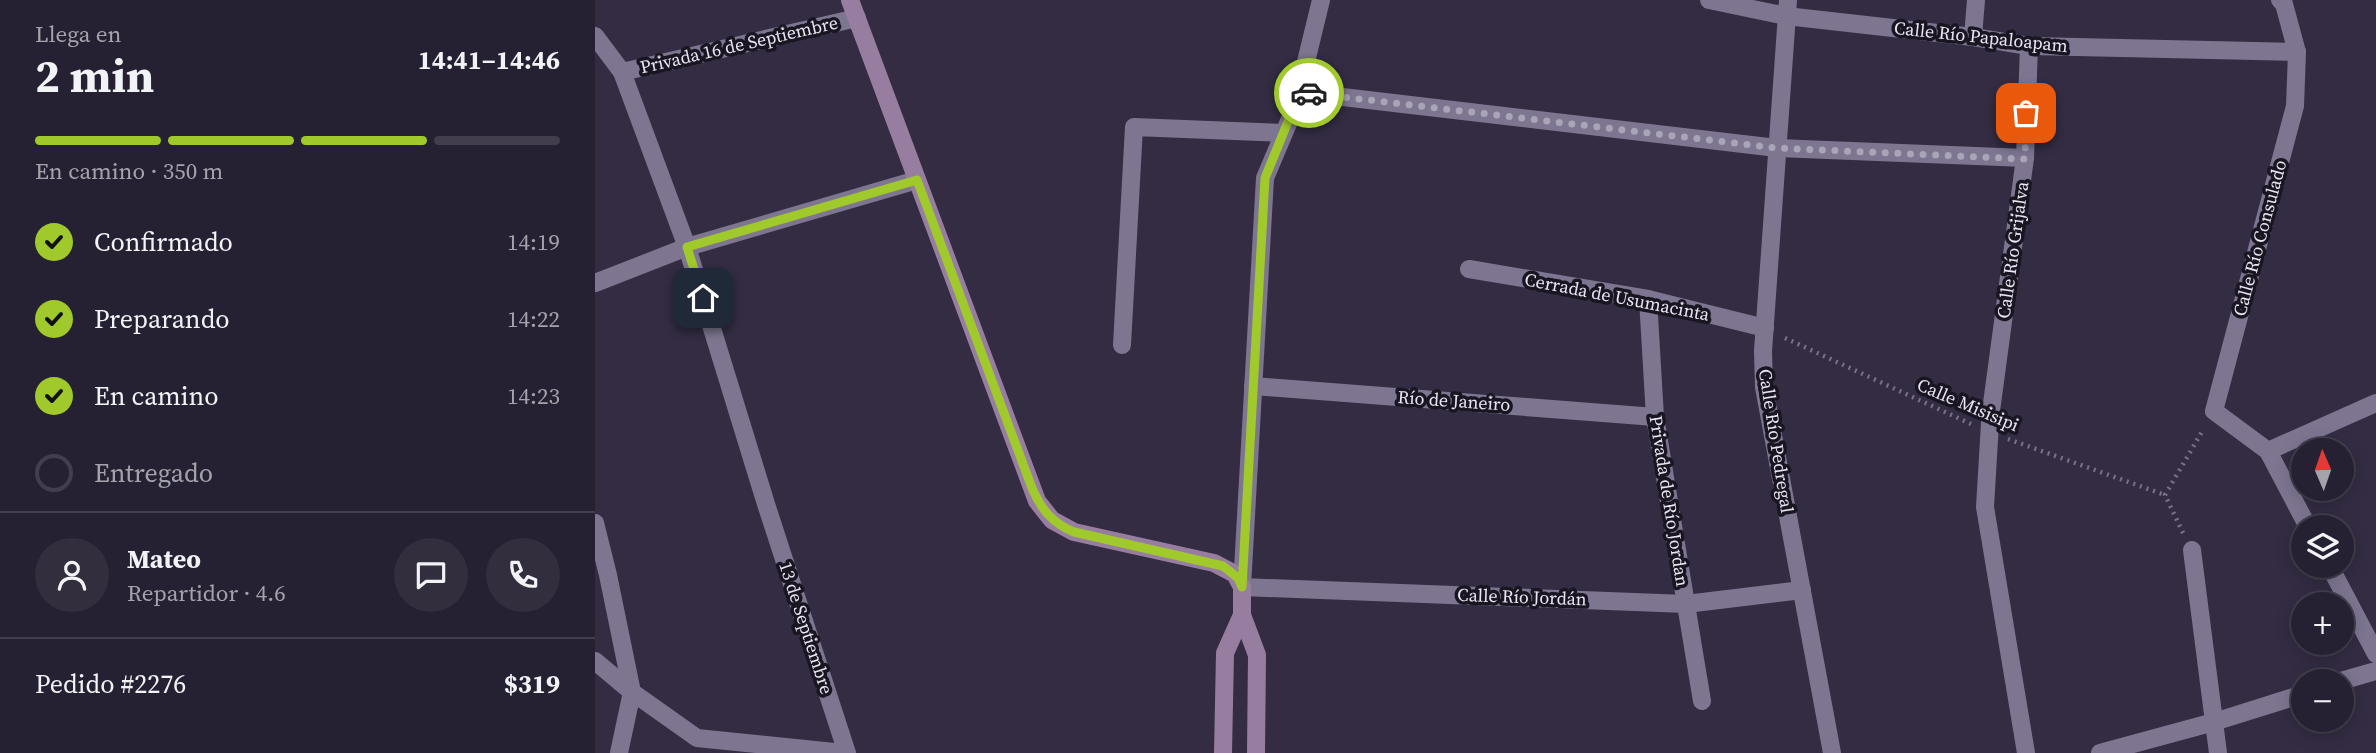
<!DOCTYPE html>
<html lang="es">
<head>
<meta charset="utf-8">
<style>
	body { margin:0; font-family:"Source Serif 4",serif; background:#322e3e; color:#f1f3f6; height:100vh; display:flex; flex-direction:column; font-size:26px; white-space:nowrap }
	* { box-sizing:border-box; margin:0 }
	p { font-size:23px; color:#a4a3ac }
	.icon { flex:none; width:38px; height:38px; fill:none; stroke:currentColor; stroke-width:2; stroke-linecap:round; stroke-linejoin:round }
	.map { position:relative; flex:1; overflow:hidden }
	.sheet { display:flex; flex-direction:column; background:#262132; width:595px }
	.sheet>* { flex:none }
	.needle { width:46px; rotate:358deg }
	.controls { position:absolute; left:1696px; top:438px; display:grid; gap:14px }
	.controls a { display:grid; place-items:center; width:63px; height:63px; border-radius:50%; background:#262132; box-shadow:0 4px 18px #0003,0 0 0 2px #423e4d; font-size:35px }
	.pin { position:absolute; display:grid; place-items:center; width:60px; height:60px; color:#fff; margin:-30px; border-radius:14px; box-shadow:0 4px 10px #0006 }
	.courier { position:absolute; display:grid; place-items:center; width:70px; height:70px; margin:-35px; border:5px solid #a0c92c; border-radius:50%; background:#fff; color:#222; box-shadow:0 2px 9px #0007 }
	.head em { font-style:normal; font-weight:700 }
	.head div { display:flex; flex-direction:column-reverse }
	.head { display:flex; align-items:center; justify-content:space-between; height:119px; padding:0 35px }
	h1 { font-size:46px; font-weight:700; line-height:52px }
	.bar { display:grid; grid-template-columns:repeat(4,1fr); gap:10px 7px; align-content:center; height:84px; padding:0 35px }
	.bar i { height:9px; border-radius:5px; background:#423e4d }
	.bar .active { background:#a0c92c }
	.bar p { grid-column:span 4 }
	.line { display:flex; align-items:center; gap:18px; padding:0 35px; border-top:2px solid #423e4d }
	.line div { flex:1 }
	.round { display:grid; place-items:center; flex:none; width:74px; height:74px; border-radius:37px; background:#322e3e }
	ol { padding:0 35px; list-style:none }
	li { display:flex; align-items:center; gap:21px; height:77px }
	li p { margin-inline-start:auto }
	li .icon { padding:7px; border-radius:50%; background:#a0c92c; color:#111; stroke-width:4 }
	li:last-child { color:#a4a3ac }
	li i { width:38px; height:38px; border:4px solid #423e4d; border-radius:50% }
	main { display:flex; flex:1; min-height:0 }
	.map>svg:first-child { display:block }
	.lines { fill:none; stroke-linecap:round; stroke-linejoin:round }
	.path { stroke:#787286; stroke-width:4.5; stroke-dasharray:2 5; stroke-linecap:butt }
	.street { stroke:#7e7691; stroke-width:18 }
	.secondary { stroke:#977ea1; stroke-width:18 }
	.done { stroke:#a9a4b6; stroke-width:7; stroke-dasharray:0 12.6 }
	.route { stroke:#a0c92c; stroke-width:9 }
	.labels { text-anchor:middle; stroke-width:7; stroke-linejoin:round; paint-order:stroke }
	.street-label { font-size:18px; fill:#e9e5f4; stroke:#191621 }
</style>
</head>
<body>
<main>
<section class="sheet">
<div class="head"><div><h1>2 min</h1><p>Llega en</p></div><em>14:41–14:46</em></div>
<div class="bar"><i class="active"></i><i class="active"></i><i class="active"></i><i></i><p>En camino · 350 m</p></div>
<ol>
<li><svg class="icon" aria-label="check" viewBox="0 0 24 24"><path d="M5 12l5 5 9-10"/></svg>Confirmado<p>14:19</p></li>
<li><svg class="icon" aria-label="check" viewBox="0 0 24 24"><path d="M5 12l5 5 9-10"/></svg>Preparando<p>14:22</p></li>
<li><svg class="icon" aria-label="check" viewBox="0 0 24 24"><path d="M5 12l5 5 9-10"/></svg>En camino<p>14:23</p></li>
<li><i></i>Entregado</li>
</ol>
<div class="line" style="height:126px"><a class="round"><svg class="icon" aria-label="person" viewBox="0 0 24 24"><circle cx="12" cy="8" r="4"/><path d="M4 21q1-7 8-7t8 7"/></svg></a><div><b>Mateo</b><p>Repartidor · 4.6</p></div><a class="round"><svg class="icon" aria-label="chat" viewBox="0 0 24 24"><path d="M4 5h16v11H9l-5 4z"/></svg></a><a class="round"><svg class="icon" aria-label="phone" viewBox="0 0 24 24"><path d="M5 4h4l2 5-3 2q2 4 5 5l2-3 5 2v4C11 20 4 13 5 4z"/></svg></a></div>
<div class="line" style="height:91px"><div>Pedido #2276</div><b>$319</b></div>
</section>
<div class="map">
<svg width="1781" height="753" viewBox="0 0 1781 753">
	<rect width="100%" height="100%" fill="#332c43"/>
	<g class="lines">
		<!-- path -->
		<g class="path">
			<path d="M1190,338l186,86"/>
			<path d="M1413,439l157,56"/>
			<path d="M1588,533l-18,-38 38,-65"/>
		</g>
		<!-- street -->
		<g class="street">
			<path d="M726,0l-26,107 -30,71 -23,409 444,17 116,-14"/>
			<path d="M1114,0l77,16 187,21 56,9 268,6"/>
			<path d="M1193,0l-25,351 1,36 68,366"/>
			<path d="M1685,0l4,4 13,48 -2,54 -81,305 54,40 40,76"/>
			<path d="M0,36l27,36 65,175 79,257 81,249"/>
			<path d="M1378,37l3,-37"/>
			<path d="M27,72l235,-54"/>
			<path d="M705,92l477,56 248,10"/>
			<path d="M874,269l179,30 117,29"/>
			<path d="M0,283l92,-36 230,-67"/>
			<path d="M1053,299l7,118 47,284"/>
			<path d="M527,345l12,-218 149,6"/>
			<path d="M658,386l402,31"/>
			<path d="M1396,411l34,-253 4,-112"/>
			<path d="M1395,423l-5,84 41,246"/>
			<path d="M1673,451l108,-48"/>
			<path d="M0,523l13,52 24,117 -13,61"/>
			<path d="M1597,550l26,203"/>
			<path d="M1734,565l47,89"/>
			<path d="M0,661l37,31 65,46 147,15"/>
			<path d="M1746,681l35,-10"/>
			<path d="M1505,753l114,-31 89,-28"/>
		</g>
		<!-- secondary -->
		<g class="secondary">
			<path d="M255,0l187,501 15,19 22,12 140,31 21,11 7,13v28l15,40 -1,98"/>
			<path d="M628,753l2,-100 17,-38"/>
		</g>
	</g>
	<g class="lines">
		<!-- done -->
		<path class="done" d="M714,93l468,55 248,11 1,-46"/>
		<!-- route -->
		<path class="route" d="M108,298l-16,-51 230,-67 115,308c9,21 20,35 42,44l149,34 15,12 4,9 23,-409 35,-86 9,1"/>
	</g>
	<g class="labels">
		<!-- street labels -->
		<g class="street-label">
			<text transform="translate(1386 37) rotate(6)" y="6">Calle Río Papaloapam</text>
			<text transform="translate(144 45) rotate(-13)" y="6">Privada 16 de Septiembre</text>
			<text transform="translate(1665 238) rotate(-75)" y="6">Calle Río Consulado</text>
			<text transform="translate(1418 250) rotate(-82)" y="6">Calle Río Grijalva</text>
			<text transform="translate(1022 297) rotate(11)" y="6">Cerrada de Usumacinta</text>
			<text transform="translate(859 401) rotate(4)" y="6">Río de Janeiro</text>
			<text transform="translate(1373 405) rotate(23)" y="6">Calle Misisipi</text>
			<text transform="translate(1181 441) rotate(81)" y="6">Calle Río Pedregal</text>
			<text transform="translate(1074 501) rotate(81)" y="6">Privada de Río Jordan</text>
			<text transform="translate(927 597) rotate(2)" y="6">Calle Río Jordán</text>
			<text transform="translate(211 628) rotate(72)" y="6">13 de Septiembre</text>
		</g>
	</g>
</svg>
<div class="controls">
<a><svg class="needle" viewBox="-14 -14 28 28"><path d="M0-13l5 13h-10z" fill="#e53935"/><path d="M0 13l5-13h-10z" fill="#a4a3ac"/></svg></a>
<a><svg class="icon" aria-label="layers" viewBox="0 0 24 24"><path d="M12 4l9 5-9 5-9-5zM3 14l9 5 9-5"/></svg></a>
<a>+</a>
<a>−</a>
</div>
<div class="pin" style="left:1431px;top:113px;background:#ea580c"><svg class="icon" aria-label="bag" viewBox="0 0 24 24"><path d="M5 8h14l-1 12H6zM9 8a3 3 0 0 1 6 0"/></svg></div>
<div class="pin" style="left:108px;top:298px;background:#1f2937"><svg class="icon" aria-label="home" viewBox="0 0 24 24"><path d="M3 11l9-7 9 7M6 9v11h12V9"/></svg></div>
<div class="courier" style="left:714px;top:93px"><svg class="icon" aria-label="car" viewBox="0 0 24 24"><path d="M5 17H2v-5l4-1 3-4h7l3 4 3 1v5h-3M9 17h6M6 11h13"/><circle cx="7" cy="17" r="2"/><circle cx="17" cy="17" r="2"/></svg></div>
</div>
</main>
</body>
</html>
